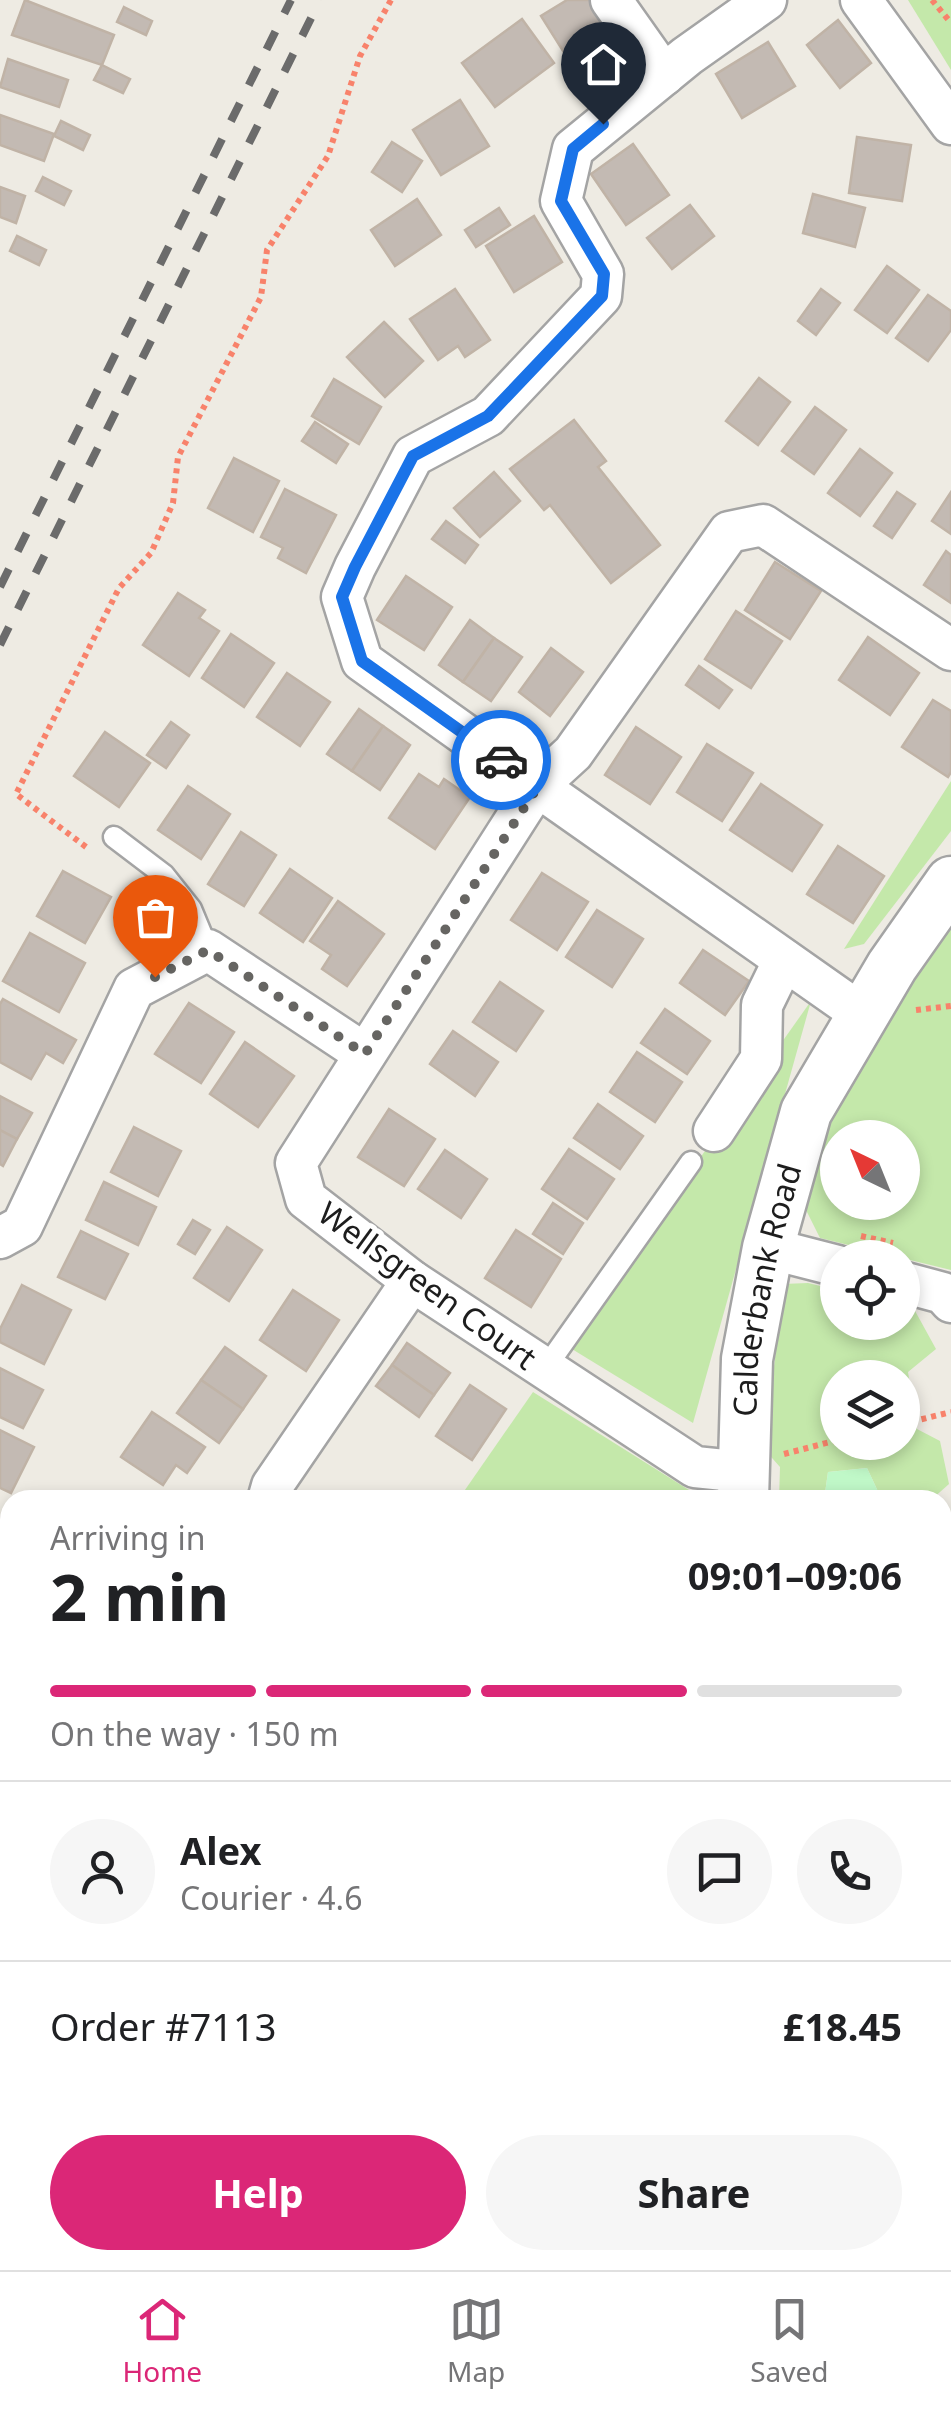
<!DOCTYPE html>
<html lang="en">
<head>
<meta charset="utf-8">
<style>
	body { margin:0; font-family:"Noto Sans",sans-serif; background:#f6f6f6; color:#202124; height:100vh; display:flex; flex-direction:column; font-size:38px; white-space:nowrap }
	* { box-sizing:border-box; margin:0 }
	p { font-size:32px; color:#757577 }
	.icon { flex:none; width:55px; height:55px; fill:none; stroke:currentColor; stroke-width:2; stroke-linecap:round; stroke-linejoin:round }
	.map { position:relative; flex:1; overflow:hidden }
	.panel { position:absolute; left:0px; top:1490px; width:952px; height:780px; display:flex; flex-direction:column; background:#fff; border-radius:30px 30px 0 0; box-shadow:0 5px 15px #0003 }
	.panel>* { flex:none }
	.needle { width:65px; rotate:317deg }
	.tools { position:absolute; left:820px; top:1120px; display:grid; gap:20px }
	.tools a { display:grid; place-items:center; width:100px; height:100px; border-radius:50%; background:#fff; box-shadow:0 5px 15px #0003; font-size:50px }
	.pin { position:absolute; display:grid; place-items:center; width:85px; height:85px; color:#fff; margin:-102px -42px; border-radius:50% 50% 50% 0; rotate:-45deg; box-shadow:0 0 10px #0007 }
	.pin .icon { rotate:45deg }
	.courier { position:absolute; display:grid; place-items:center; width:100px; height:100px; margin:-50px; border:8px solid #1a73e8; border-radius:50%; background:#fff; color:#222; box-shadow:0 2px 12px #0007 }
	.summary em { font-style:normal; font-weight:700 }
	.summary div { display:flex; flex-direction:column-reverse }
	.summary { display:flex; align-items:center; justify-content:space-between; height:170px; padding:0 50px }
	h1 { font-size:65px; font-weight:700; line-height:75px }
	.bar { display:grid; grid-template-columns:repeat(4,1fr); gap:15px 10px; align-content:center; height:120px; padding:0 50px }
	.bar i { height:12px; border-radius:8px; background:#e0e0e0 }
	.bar .on { background:#db2777 }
	.bar p { grid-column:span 4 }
	.line { display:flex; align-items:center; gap:25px; padding:0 50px; border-top:2px solid #e0e0e0 }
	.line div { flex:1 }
	.round { display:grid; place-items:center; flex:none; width:105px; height:105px; border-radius:52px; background:#f6f6f6 }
	.action { display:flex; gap:20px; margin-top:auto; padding:20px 50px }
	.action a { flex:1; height:115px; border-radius:60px; background:#db2777; color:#fff; font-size:40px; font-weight:700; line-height:115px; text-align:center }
	.action a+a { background:#f6f6f6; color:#202124 }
	.tab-bar { display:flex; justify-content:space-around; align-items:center; height:140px; border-top:2px solid #e0e0e0; background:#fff; font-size:28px; color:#757577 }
	.tab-bar a { display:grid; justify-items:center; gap:5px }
	.tab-bar .on { color:#db2777 }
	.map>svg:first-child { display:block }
	.grass { fill:#c4e8aa; fill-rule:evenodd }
	.park { fill:#c0f8c8 }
	.water { fill:#a4ccdc }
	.building { fill:#c3bab3; stroke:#c0b3a6; stroke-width:2.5 }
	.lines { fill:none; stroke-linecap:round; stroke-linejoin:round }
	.service-casing { stroke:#a4a4a4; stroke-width:25 }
	.minor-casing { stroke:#a4a4a4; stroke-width:45 }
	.tertiary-casing { stroke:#a4a4a4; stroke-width:55 }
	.path { stroke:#f8826b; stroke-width:6; stroke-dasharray:5 5; stroke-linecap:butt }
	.service { stroke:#fff; stroke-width:20 }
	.minor { stroke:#fff; stroke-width:40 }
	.tertiary { stroke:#fff; stroke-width:50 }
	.rail { stroke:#6b6b6b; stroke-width:8; stroke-dasharray:20 20; stroke-linecap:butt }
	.done { stroke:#666562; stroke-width:10; stroke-dasharray:0 18 }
	.route { stroke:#1a73e8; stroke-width:12 }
	.labels { text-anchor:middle; stroke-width:10; stroke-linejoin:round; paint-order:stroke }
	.street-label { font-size:32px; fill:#1d1d1d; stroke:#fff }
</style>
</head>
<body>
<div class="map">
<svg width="951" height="2270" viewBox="0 0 951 2270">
	<rect width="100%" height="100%" fill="#eeebe3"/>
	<!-- grass -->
	<g class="grass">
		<path d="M908,0h43v70z"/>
		<path d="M951,781v50l-87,113 -20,5z"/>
		<path d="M951,923v347l-131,-32 -14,-28 30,-106 61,-110zM838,1138h64v64h-64z"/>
		<path d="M811,1001l-118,422 -126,-77z"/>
		<path d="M808,1283l29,7 1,32h64l1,-16 11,3 22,40 -28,23 9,57 23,12 9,43 -18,16h-49l-15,-32 -39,4 -4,28h-45l1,-33 -15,-17 18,-166zM838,1378h64v64h-64z"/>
		<path d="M533,1392l172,108h-247z"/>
		<path d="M0,1936l10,2v251l-10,-7z"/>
		<path d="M113,2260h230l-6,10h-209z"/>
	</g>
	<!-- park -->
	<path class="park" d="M867,1468l15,32h-58l4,-28z"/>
	<!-- water -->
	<path class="water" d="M453,2260h120l8,10h-136z"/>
	<!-- building -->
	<g class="building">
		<path d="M25,0l89,35 -12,30 -90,-30z"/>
		<path d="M567,0h32l19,32 -48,30 -29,-46z"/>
		<path d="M124,7l28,14 -6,14 -29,-13z"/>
		<path d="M522,19l32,44 -59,44 -33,-44z"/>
		<path d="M838,20l33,43 -31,25 -33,-43z"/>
		<path d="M768,42l27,44 -53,32 -26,-44z"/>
		<path d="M8,59l60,21 -9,27 -59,-20z"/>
		<path d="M102,65l28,14 -7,14 -29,-13z"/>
		<path d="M460,100l29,46 -48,29 -28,-45z"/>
		<path d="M0,115l54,19 -10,27 -44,-16z"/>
		<path d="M61,121l29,14 -7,15 -29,-14z"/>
		<path d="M857,137l54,8 -9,56 -53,-8z"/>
		<path d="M392,142l30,19 -20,31 -30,-20z"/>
		<path d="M633,144l36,51 -43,30 -35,-51z"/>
		<path d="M43,177l28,14 -7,14 -28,-14z"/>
		<path d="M0,187l25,9 -9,27 -16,-6z"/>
		<path d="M813,194l52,14 -10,39 -52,-14z"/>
		<path d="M417,199l24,36 -46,31 -24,-36z"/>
		<path d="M690,205l24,31 -42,33 -25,-31z"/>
		<path d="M499,208l11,17 -34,22 -11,-17z"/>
		<path d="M534,216l28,46 -48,30 -28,-46z"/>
		<path d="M17,236l29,14 -7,15 -29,-14z"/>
		<path d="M887,266l32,24 -32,43 -32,-23z"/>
		<path d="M455,289l35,51 -25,17 -7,-11 -20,14 -28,-41z"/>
		<path d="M821,289l19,14 -24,32 -18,-14z"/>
		<path d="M928,295l23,16v19l-23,31 -32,-23z"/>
		<path d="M384,322l39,39 -38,36 -38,-40z"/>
		<path d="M759,378l31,24 -32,43 -32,-24z"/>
		<path d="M334,379l47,28 -22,37 -47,-28z"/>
		<path d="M815,407l31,23 -32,44 -32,-23z"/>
		<path d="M574,420l32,41 -8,6 62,78 -49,38 -61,-78 -6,5 -34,-41z"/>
		<path d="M315,422l33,22 -12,19 -34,-22z"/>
		<path d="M860,449l32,24 -32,43 -32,-23z"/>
		<path d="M234,458l45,23 -26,51 -45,-24z"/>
		<path d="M494,472l26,29 -40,36 -26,-29z"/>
		<path d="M285,489l51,26 -30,58 -28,-15 5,-10 -22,-11z"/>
		<path d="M897,492l18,12 -23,34 -18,-12z"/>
		<path d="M951,492v42l-19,-13z"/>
		<path d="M446,521l32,24 -13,18 -33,-24z"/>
		<path d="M946,551l5,4v48l-27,-18z"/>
		<path d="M775,562l46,29 -31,48 -45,-29z"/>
		<path d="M406,576l46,31 -28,43 -47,-30z"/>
		<path d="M178,593l27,17 -6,8 20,13 -30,45 -46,-31z"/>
		<path d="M736,611l46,30 -31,47 -46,-29z"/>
		<path d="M470,620l24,18 -31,44 -24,-17z"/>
		<path d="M231,634l43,29 -30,44 -42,-29z"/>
		<path d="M868,637l51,36 -29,42 -51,-35z"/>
		<path d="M494,638l28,19 -31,44 -28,-19z"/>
		<path d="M551,648l32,24 -33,44 -31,-24z"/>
		<path d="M699,666l33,24 -13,18 -33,-23z"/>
		<path d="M287,673l43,29 -30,44 -43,-29z"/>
		<path d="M933,700l18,11v61l-3,5 -46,-30z"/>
		<path d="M359,709l24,17 -31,45 -25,-17z"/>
		<path d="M171,722l18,13 -23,33 -19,-13z"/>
		<path d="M383,726l27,19 -30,45 -28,-19z"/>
		<path d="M636,727l45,30 -31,47 -45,-29z"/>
		<path d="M105,732l45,31 -31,44 -45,-31z"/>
		<path d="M707,744l46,29 -31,48 -45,-29z"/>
		<path d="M419,774l20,13 5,-8 26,18 -35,52 -46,-31z"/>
		<path d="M761,784l61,41 -30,46 -62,-41z"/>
		<path d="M188,786l42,28 -29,45 -43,-29z"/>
		<path d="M241,832l35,23 -32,51 -36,-22z"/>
		<path d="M838,846l46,30 -31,47 -46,-29z"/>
		<path d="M290,869l42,29 -29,44 -43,-29z"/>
		<path d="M63,871l48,26 -26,46 -48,-27z"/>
		<path d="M542,873l46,29 -31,48 -46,-30z"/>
		<path d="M338,901l46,33 -37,52 -25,-17 9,-14 -21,-14z"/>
		<path d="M597,910l46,29 -31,48 -46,-30z"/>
		<path d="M30,933l55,30 -26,49 -56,-31z"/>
		<path d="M703,950l46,31 -24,34 -45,-32z"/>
		<path d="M500,982l43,29 -27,40 -43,-29z"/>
		<path d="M3,999l73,41 -13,23 -17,-10 -15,26 -31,-17v-58z"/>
		<path d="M189,1003l45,29 -33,51 -46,-29z"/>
		<path d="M665,1009l45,32 -23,33 -46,-31z"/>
		<path d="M453,1031l45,31 -23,34 -45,-32z"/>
		<path d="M245,1042l49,34 -36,51 -48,-33z"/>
		<path d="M637,1052l45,30 -27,40 -45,-30z"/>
		<path d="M0,1096l32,17 -15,26 -17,-9z"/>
		<path d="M598,1104l45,32 -23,33 -46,-31z"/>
		<path d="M389,1109l46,30 -31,47 -46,-29z"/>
		<path d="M134,1127l47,24 -23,45 -47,-24z"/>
		<path d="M0,1130l17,9 -14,27 -3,-2z"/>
		<path d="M569,1149l45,30 -27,40 -45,-30z"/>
		<path d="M445,1150l42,29 -26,39 -43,-29z"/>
		<path d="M104,1182l52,25 -18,38 -52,-25z"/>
		<path d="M553,1203l30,20 -20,31 -30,-20z"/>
		<path d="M193,1220l17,10 -15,24 -17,-10z"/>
		<path d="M227,1227l35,23 -33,51 -35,-23z"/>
		<path d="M516,1230l45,29 -30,48 -46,-29z"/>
		<path d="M81,1231l47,23 -23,45 -47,-22z"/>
		<path d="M22,1285l49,25 -27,54 -44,-22v-13z"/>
		<path d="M293,1290l46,30 -33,51 -46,-31z"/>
		<path d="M407,1343l43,30 -16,22 -42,-30z"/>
		<path d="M225,1347l41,29 -23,33 -42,-29z"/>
		<path d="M392,1365l42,30 -15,22 -43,-31z"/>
		<path d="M0,1368l43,22 -20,38 -23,-11z"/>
		<path d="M201,1380l42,29 -24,34 -42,-30z"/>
		<path d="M470,1385l36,24 -34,51 -36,-24z"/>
		<path d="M152,1412l53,35 -18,26 -11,-8 -13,20 -42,-28z"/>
		<path d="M0,1430l34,17 -23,46 -11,-5z"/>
		<path d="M0,1618l10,7v60l-3,4 -7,-5z"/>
		<path d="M942,1622l9,6v44l-9,13z"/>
		<path d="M2,1844l8,6 -1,46 -9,-7z"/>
		<path d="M942,1940l9,6v37l-9,-5z"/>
		<path d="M951,2121v52l-1,1 -8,-8v-37z"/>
		<path d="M951,2173v45l-5,5 -4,-4v-38z"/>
		<path d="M783,2260h28l-11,10h-8z"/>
	</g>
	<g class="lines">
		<!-- service casing -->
		<g class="service-casing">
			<g id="service">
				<path d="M114,837l50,38 27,34 17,41"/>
				<path d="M544,1370l147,-208"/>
			</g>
		</g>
		<!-- minor casing -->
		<g class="minor-casing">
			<g id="minor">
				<path d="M611,0l53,75"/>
				<path d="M766,0l-79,56 -114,93 -12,52 42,73 -2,22 -113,120 -75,40 -58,111 -13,30 20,64 175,125 36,-33 156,-221 34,-7 188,125"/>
				<path d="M861,0l90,124"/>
				<path d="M714,1131l47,-72 1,-54 22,-45"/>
				<path d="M0,1238l22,-12 112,-237 74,-39 157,104"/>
				<path d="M768,1248l70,18"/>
				<path d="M902,1282l41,11 8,9"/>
				<path d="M744,1472l-49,-5 -283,-186 -106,-82 -10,-36 241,-377 326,229"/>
				<path d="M268,1500l4,-14 140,-205"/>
				<path d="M0,1778l10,7"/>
				<path d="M942,1792l9,-21"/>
				<path d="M0,2193l10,8"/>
				<path d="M0,2249l10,-15"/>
				<path d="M93,2260l14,10"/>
				<path d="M853,2270l8,-10"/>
			</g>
		</g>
		<!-- tertiary casing -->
		<g class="tertiary-casing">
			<g id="tertiary">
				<path id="s1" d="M743,1500l4,-141 21,-111 38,-136 86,-146 59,-84"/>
				<path d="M355,2270l6,-10"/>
			</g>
		</g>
		<!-- path -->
		<g class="path">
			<path d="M932,0l19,23"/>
			<path d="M86,847l-70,-53 103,-206 32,-35 22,-50 5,-46 83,-160 6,-47 61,-94 32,-100 31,-56"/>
			<path d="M916,1010l35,-4"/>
			<path d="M861,1236l32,7"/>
			<path d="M902,1424l49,-12"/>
			<path d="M784,1454l54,-14"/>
			<path d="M412,2270l6,-10"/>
		</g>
		<!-- service -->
		<use href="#service" class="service"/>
		<!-- minor -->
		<use href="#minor" class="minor"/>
		<!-- tertiary -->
		<use href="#tertiary" class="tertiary"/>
		<!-- rail -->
		<g class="rail">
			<path d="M0,587l291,-587"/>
			<path d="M0,645l320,-645"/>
		</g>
	</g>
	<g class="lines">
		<!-- done -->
		<path class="done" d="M155,977l53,-27 157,104 173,-268 -37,-26"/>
		<!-- route -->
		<path class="route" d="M501,760l-139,-99 -20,-64 13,-30 58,-111 75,-40 114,-120 2,-22 -43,-73 12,-52 30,-25"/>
	</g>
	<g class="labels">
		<!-- street labels -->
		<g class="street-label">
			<text transform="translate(427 1286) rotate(36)" y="11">Wellsgreen Court</text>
			<text dy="11" stroke="none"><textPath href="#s1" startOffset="212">Calderbank Road</textPath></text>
		</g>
	</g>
</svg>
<div class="tools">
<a><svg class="needle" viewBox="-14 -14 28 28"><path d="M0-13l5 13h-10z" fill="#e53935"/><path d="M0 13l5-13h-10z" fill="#757577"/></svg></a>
<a><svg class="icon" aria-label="locate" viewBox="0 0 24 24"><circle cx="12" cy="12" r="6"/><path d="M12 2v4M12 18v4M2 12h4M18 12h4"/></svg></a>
<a><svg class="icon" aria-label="layers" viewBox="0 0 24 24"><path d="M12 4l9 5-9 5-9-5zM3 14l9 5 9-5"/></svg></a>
</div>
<div class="pin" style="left:155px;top:977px;background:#ea580c"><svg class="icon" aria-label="bag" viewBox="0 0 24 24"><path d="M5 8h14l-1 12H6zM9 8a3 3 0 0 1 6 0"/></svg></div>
<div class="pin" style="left:603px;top:124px;background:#1f2937"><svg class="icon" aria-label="home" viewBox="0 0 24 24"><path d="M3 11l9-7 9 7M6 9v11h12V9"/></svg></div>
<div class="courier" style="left:501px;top:760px"><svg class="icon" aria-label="car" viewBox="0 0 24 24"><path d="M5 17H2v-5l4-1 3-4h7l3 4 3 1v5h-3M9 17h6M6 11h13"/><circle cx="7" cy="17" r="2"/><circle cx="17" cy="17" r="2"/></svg></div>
<section class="panel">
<div class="summary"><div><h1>2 min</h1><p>Arriving in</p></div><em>09:01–09:06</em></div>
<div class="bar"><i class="on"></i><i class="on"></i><i class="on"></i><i></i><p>On the way · 150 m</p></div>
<div class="line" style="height:180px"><a class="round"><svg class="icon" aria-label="person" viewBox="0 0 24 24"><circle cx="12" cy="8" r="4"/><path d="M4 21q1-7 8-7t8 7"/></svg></a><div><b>Alex</b><p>Courier · 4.6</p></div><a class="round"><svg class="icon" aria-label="chat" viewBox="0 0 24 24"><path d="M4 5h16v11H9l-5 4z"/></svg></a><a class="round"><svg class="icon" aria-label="phone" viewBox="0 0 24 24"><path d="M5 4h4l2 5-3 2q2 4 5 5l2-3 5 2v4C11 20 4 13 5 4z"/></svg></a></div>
<div class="line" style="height:130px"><div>Order #7113</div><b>£18.45</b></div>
<div class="action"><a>Help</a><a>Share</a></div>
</section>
</div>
<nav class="tab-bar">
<a class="on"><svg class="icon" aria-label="home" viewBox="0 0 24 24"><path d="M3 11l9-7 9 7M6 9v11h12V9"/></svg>Home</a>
<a><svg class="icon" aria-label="map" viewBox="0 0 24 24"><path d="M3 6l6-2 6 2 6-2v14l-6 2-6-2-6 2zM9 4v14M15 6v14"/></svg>Map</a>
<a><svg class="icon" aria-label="saved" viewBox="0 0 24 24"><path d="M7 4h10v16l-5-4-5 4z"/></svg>Saved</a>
</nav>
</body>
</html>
